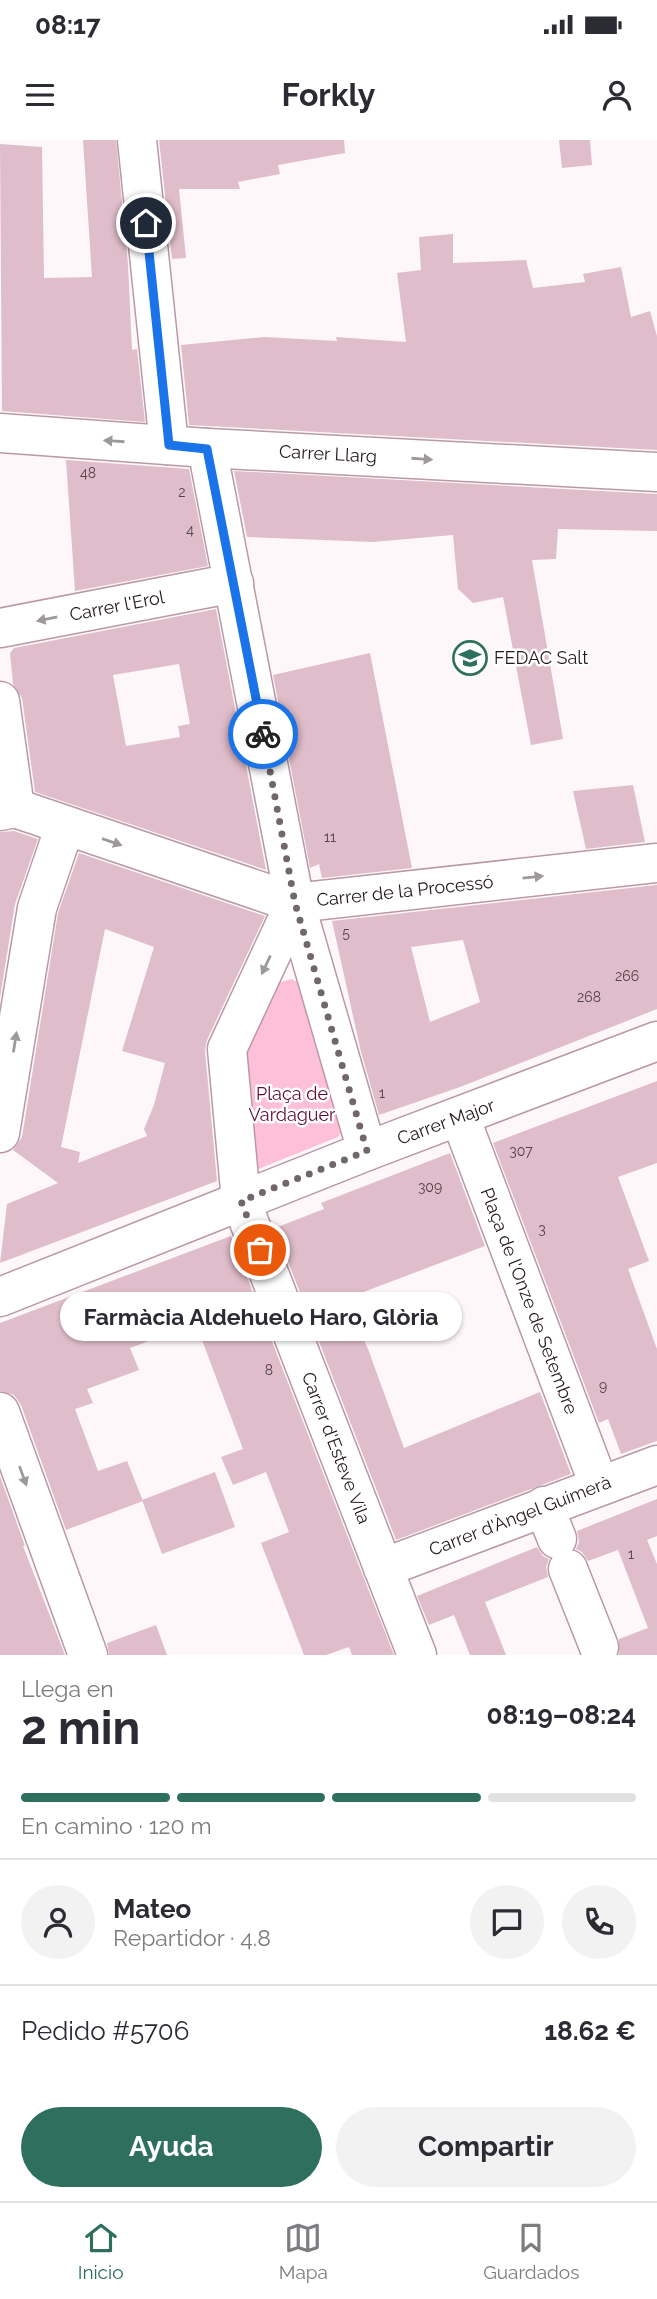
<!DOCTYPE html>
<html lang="es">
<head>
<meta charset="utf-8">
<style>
	body { margin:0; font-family:Raleway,sans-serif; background:#f2f2f3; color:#2b2b33; height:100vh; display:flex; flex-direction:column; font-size:26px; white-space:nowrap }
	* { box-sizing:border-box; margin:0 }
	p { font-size:23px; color:#7c7c81 }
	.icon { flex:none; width:38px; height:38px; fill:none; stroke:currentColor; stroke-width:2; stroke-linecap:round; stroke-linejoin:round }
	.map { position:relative; height:1515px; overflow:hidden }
	.sheet { display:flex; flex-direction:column; background:#fff; flex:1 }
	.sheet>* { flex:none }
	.pin { position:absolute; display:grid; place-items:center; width:60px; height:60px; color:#fff; margin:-30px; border:4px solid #fff; border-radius:50%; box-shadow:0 2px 7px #0007 }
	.courier { position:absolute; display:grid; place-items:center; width:70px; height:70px; margin:-35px; border:5px solid #1a73e8; border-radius:50%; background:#fff; color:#222; box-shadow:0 2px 9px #0007 }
	.bubble { position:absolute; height:49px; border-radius:24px; background:#fff; box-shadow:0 2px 5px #0004; font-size:23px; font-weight:700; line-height:49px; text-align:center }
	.summary em { font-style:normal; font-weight:700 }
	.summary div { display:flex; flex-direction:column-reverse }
	.summary { display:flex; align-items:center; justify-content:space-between; height:119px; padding:0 21px }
	h1 { font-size:46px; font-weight:700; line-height:52px }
	.bar { display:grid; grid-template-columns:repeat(4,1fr); gap:10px 7px; align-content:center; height:84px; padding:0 21px }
	.bar i { height:9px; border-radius:5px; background:#e1e1e2 }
	.bar .active { background:#2f6f5e }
	.bar p { grid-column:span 4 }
	.line { display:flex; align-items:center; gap:18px; padding:0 21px; border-top:2px solid #e1e1e2 }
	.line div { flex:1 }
	.round { display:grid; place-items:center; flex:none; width:74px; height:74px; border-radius:37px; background:#f2f2f3 }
	.cta { display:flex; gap:14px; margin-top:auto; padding:14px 21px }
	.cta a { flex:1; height:80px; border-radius:42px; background:#2f6f5e; color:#fff; font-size:28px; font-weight:700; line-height:80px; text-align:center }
	.cta a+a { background:#f2f2f3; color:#2b2b33 }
	.status { display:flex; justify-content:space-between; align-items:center; height:49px; padding:0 35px; background:#fff; direction:ltr }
	.status svg { height:19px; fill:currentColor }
	header { display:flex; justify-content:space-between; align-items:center; height:91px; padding:0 21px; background:#fff; font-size:32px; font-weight:700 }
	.dock { display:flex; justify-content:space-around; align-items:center; height:98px; border-top:2px solid #e1e1e2; background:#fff; font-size:19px; color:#7c7c81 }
	.dock a { display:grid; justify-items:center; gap:4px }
	.dock .active { color:#2f6f5e }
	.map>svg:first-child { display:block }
	.green { fill:#fec0d9 }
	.building { fill:#e0bdca; fill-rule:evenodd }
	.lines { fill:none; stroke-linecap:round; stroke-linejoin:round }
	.minor-casing { stroke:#ba99a6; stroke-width:41 }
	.minor { stroke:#fff; stroke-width:38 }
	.oneway { fill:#9d989a }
	.done { stroke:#71676b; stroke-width:7; stroke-dasharray:0 12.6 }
	.route { stroke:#1a73e8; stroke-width:9 }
	.labels { text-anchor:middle; stroke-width:5; stroke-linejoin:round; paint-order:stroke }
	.number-label { font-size:14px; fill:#544249 }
	.street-label { font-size:18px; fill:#25191e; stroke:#fff }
	.poi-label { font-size:18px; fill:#25191e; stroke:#fff; text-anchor:start }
	.park-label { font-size:18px; fill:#5f0a3a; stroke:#fff }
</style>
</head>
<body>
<div class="status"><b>08:17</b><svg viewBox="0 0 49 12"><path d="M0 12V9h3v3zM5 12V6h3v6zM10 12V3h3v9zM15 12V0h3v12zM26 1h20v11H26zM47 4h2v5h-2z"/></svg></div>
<header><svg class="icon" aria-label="menu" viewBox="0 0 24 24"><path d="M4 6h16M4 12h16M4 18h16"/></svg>Forkly<svg class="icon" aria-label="person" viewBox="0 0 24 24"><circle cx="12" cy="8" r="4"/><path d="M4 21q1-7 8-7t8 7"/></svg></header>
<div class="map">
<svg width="657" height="1515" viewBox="0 0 657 1515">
	<rect width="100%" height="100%" fill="#fef7f9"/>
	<!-- green -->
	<path class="green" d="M292,839l15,10 38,138 -7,10 -87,35 -10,-119 24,-67z"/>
	<!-- building -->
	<g class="building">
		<path d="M83,0h33l12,124 4,86 5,-1 8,73 -143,-11 -2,-267 42,3 2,131 48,-1z"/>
		<path d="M159,0h185l1,13 -67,12 2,9 -42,8 2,7h-61l7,69 -14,1z"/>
		<path d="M559,0h31l2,25 -30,3z"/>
		<path d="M453,94v29l73,-3 7,28 52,-6 -2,-8 38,-7 10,50 19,-6 7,25v114l-468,-25 -8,-80 84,-8 72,4 -1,-4 70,5 -9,-69 24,-3 -2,-33z"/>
		<path d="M66,320l123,9 19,97 -133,25z"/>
		<path d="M234,331l423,23v37l-99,-2 -2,30 -24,1 31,179 -32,6 -28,-148 -30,6 -15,-14 -5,-54 -81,7 -125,-5z"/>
		<path d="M216,469l50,261 -231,-78 -13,-94 -9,-14 -3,-31 4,-5zM179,524l11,60 -12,2 2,11 -54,9 -13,-71z"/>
		<path d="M370,513l42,215 -90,10 -3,-14 -9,4 -37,-193z"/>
		<path d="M633,645l12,57 -59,7 -13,-58z"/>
		<path d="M14,691l24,8 -23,65 -15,94v-166z"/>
		<path d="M79,713l186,63 -58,124 -2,11 12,130 -217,82 7,-59 51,-21 -45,-33 9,-13 36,-224zM105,789l49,18 -32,104 43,12 -11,42 -10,24 3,7 -69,27 2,-11 -19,-5z"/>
		<path d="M657,745v124l-197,78 -81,28 -18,-63 -29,-131zM463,800l17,62 -50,20 -19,-75z"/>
		<path d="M657,941v82l-39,14 31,84 -21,8 29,80v92l-36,13 -13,-35 -9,4 -106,-280z"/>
		<path d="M450,1013l35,93 -140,53 23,50 36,99 136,-56 31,82 -175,66 -121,-312 49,-19 -3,-6z"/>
		<path d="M231,1096l132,340 31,79h-42l-3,-8 -23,8h-22l-43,-112 28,-11 -23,-60 -33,13 -12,-28 22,-8 -47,-125 -66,24 9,22 -52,19 6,14 -18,6 23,62 29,-10 16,40 -77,29 -45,-125 -7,-10 -14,-4v-68z"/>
		<path d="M215,1332l20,55 -73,27 -20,-54z"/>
		<path d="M0,1336l25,70h-2l42,109h-65z"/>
		<path d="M657,1359v37l-10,4 10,24v91h-38v-16l29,-11 -30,-78 -30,11 -6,-9 -6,-3 3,-7 -2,-11z"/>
		<path d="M537,1407l6,9 6,3 -3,8 2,10 -63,25 21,53h-36l-16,-40 -25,10 -12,-29z"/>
		<path d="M156,1485l11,30h-58l-2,-12z"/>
	</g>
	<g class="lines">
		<!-- minor casing -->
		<g class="minor-casing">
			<g id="minor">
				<path d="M137,0l32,305"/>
				<path d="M0,293l207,15 450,24"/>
				<path d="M207,308l88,455 72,248"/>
				<path d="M0,488l234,-45"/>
				<path d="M0,561l15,107"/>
				<path d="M0,671l15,-3 280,95 362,-40"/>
				<path d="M295,763l-68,146 14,152 176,454"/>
				<path d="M460,977l139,368"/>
				<path d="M0,993l37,-225 28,-82"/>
				<path d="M0,1157l367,-146 290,-110"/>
				<path d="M0,1272l88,243"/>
				<path d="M544,1366l13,33"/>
				<path d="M383,1428l274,-103"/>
				<path d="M568,1429l31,78"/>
			</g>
		</g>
		<!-- minor -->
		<use href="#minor" class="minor"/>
	</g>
	<!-- one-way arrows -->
	<defs><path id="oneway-solid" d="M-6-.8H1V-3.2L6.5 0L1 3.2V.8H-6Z" transform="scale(1.75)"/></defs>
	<g class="oneway">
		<use href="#oneway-solid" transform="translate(114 301) rotate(-176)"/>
		<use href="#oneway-solid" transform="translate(422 319) rotate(4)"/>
		<use href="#oneway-solid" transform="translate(47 479) rotate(169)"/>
		<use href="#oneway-solid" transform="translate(112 702) rotate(19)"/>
		<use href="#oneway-solid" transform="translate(533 737) rotate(-6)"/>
		<use href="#oneway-solid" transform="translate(266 825) rotate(115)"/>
		<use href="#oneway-solid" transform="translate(15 902) rotate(-81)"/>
		<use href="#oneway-solid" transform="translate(23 1336) rotate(70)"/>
	</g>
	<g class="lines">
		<!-- done -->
		<path class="done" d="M260,1110l-19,-49 126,-50 -72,-248 -32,-169"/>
		<!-- route -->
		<path class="route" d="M146,83l23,222 38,4 56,285"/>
	</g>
	<!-- icons -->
	<defs>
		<g id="school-ring" transform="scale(1.75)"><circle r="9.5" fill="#fff" stroke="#2f6f5e" stroke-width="1.5"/><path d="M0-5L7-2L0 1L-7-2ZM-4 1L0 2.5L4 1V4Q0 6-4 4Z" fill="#2f6f5e"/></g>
	</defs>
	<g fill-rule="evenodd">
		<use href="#school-ring" x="470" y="518"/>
	</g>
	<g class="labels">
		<!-- number labels -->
		<g class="number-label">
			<text x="88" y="338">48</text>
			<text x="182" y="357">2</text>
			<text x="190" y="395">4</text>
			<text x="330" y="702">11</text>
			<text x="346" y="798">5</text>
			<text x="627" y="841">266</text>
			<text x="589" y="862">268</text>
			<text x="382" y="958">1</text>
			<text x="521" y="1016">307</text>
			<text x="430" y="1052">309</text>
			<text x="542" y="1094">3</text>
			<text x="269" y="1235">8</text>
			<text x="603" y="1251">9</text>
			<text x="631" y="1419">1</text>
		</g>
		<!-- street labels -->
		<g class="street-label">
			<text transform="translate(328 314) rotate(3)" y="6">Carrer Llarg</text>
			<text transform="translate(117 466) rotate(-11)" y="6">Carrer l'Erol</text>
			<text transform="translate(405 751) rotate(-6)" y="6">Carrer de la Processó</text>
			<text transform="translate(446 982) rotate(-20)" y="6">Carrer Major</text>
			<text transform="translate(529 1161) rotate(69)" y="6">Plaça de l'Onze de Setembre</text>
			<text transform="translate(336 1308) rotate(69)" y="6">Carrer d'Esteve Vila</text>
			<text transform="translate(520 1376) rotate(-21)" y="6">Carrer d'Àngel Guimerà</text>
		</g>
		<!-- poi labels -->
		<g class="poi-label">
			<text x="494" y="524">FEDAC Salt</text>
		</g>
		<!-- park labels -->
		<g class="park-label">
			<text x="292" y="960">Plaça de<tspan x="292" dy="21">Vardaguer</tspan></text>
		</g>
	</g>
</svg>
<div class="pin" style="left:260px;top:1110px;background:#ea580c"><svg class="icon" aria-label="bag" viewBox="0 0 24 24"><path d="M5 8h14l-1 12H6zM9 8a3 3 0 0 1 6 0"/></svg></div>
<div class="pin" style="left:146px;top:83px;background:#1f2937"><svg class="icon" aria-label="home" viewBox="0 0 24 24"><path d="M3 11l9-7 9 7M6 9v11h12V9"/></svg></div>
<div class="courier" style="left:263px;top:594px"><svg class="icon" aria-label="bike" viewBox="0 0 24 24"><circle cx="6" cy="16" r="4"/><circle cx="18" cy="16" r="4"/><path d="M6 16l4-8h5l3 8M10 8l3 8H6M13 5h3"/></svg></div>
<div class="bubble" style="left:60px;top:1152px;width:402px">Farmàcia Aldehuelo Haro, Glòria</div>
</div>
<section class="sheet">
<div class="summary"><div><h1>2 min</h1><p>Llega en</p></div><em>08:19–08:24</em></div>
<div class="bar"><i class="active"></i><i class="active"></i><i class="active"></i><i></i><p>En camino · 120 m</p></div>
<div class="line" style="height:126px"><a class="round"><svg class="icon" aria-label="person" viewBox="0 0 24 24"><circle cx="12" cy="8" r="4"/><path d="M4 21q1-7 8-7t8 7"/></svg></a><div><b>Mateo</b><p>Repartidor · 4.8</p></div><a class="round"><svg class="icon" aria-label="chat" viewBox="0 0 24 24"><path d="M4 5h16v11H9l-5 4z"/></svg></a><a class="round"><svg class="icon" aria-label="phone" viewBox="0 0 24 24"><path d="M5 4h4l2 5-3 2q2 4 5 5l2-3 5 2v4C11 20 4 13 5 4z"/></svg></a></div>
<div class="line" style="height:91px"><div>Pedido #5706</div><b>18.62 €</b></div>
<div class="cta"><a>Ayuda</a><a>Compartir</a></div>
</section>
<nav class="dock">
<a class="active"><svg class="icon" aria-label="home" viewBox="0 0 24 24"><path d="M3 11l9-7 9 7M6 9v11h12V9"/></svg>Inicio</a>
<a><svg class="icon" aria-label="map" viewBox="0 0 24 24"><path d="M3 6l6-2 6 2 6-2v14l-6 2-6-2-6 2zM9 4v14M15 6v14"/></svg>Mapa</a>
<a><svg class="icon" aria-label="saved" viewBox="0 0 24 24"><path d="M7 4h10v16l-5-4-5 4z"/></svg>Guardados</a>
</nav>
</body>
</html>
